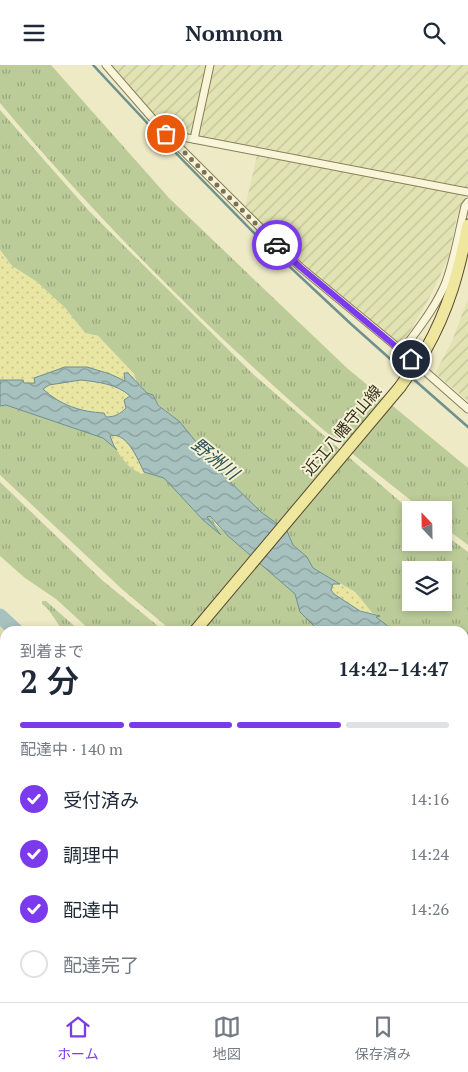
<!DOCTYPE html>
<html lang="ja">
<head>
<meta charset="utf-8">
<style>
	body { margin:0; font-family:"PT Serif","Noto Sans JP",serif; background:#f2f2f3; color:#1f2937; height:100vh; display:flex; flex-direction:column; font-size:19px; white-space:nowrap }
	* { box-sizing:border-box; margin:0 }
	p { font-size:16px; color:#747a83 }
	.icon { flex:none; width:28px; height:28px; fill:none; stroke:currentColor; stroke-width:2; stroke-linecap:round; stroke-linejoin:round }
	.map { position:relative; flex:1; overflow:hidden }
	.sheet { position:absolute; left:0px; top:561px; width:469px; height:376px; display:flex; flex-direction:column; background:#fff; border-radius:15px 15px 0 0; box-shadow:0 2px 8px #0003 }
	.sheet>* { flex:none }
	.needle { width:32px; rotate:338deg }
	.buttons { position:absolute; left:402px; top:436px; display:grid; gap:10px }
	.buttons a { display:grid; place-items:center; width:50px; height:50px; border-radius:0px; background:#fff; box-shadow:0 2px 8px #0003; font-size:25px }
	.pin { position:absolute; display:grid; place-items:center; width:42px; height:42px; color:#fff; margin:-21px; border:2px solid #fff; border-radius:50%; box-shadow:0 1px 5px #0007 }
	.courier { position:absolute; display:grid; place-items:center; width:50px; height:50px; margin:-25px; border:4px solid #7c3aed; border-radius:50%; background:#fff; color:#222; box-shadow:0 1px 6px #0007 }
	.head em { font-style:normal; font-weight:600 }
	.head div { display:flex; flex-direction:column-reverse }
	.head { display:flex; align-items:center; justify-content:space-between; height:85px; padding:0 20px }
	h1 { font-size:32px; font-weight:600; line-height:38px }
	.bar { display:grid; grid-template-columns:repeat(4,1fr); gap:8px 5px; align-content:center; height:60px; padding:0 20px }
	.bar i { height:6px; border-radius:4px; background:#e0e1e3 }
	.bar .active { background:#7c3aed }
	.bar p { grid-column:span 4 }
	ol { padding:0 20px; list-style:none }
	li { display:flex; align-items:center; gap:15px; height:55px }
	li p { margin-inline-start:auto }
	li .icon { padding:5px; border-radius:50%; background:#7c3aed; color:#fff; stroke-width:4 }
	li:last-child { color:#747a83 }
	li i { width:28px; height:28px; border:2px solid #e0e1e3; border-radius:50% }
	header { display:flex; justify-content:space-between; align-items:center; height:65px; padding:0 20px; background:#fff; font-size:22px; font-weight:600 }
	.tab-bar { display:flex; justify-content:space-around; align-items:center; height:70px; border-top:1px solid #e0e1e3; background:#fff; font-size:14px; color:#747a83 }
	.tab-bar a { display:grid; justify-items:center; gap:2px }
	.tab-bar .active { color:#7c3aed }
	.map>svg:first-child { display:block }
	.farmland { fill:url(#farmland-furrows) }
	.grass { fill:url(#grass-tufts); fill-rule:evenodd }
	.forest { fill:url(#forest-firs) }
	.sand { fill:url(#sand-dots) }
	.water { fill:url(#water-waves); stroke:#6e908e; fill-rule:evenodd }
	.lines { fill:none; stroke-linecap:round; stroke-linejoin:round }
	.stream { stroke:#6e908e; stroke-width:2.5 }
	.river { stroke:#a7c1bf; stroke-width:15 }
	.minor-casing { stroke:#897d5c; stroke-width:9 }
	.primary-casing { stroke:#574a30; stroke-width:13 }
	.minor { stroke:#f8f5d9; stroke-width:7 }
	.primary { stroke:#f0e79e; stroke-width:11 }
	.primary-bridge-casing { stroke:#574a30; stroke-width:13; stroke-linecap:butt }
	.primary-bridge { stroke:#f0e79e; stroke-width:11 }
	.done { stroke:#787259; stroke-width:5; stroke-dasharray:0 9 }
	.route { stroke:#7c3aed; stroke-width:6 }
	.labels { text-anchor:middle; stroke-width:4; stroke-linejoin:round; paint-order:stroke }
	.street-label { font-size:16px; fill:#39311f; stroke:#f5f2d5 }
	.water-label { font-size:18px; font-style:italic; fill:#2f5358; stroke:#f5f2d5 }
</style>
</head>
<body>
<header><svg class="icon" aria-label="menu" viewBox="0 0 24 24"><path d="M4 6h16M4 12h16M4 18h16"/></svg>Nomnom<svg class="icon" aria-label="search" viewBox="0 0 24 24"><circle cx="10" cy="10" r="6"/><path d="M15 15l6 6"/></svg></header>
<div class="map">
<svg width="468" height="937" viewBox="0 0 468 937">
	<defs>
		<pattern id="farmland-furrows" width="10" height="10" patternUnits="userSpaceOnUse" patternTransform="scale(1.25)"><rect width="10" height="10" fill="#e1e3b3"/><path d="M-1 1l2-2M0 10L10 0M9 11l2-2" fill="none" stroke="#c2c39a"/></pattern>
		<pattern id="grass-tufts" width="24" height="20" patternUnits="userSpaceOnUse" patternTransform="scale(1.25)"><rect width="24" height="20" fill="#bccc99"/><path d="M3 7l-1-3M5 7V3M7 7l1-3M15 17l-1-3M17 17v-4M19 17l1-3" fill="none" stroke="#9aa67c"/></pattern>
		<pattern id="forest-firs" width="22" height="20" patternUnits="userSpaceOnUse" patternTransform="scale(1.25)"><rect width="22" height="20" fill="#bccc99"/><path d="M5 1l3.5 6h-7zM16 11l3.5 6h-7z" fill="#9aa67c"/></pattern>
		<pattern id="sand-dots" width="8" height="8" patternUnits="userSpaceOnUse" patternTransform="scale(1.25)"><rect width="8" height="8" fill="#e9e5a3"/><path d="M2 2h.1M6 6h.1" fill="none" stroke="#c9c58c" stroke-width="1.8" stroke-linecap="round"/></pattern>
		<pattern id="water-waves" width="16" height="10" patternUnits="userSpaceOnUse" patternTransform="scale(1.25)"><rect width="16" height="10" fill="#a7c1bf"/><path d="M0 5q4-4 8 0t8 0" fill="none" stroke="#899d9b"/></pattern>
	</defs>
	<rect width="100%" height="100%" fill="#eeeac6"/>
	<!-- farmland -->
	<g class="farmland">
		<path d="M102,0h366v118l-3,15 -8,18 -9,43 -16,34 -29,51 -10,4 -150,-132 15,-65 -99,-23z"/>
		<path d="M468,234v102l-33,-28 17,-32z"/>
		<path d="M0,562l5,5v97h-5z"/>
	</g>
	<!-- grass -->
	<g class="grass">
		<path d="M0,0h51l118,133 94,90 85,81 120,99v77l-24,-18v-17h-21c-35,-28 -70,-55 -103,-83 -115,-100 -223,-208 -320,-324z"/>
		<path d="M0,45l90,102 164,163 157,136v32h33v-9l24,18v133l-4,-2v-52h-65c-9,-4 -17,-7 -23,-15l2,-1 -6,-2 -17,-21 -42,-24 -6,-11 -14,-12 -6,-14 -26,-19 -40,-39 -41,-51 -22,-18 -5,-9 -6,-2 -11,-12 -2,-7 -36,-38 -13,-3 -20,-25 -28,-26 -25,-16 -12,-16zM411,505h33v33h-33z"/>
		<path d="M6,340l97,33 14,12 12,16 13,8 2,-2 20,6 39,42 14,11 -11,-15h4l6,9 79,69 5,18 16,16 5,3h-149l-49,-41 -123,-115v-69z"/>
		<path d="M0,417l102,98 62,51h-73l-35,-32 -31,-21 -25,-22z"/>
		<path d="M42,536h4l34,30h-17l-15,-22 -6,-5z"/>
		<path d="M464,660l4,1v128l-4,-2z"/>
		<path d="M464,814l4,3v52l-4,-3z"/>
	</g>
	<!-- forest -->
	<g class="forest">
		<path d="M178,932h104l23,5h-128z"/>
		<path d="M6,933h154l-1,4h-144z"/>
	</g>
	<!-- sand -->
	<g class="sand">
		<path d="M0,185l12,16 25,16 28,26 20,25 13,3 36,38 2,7 -8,-8 -2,8 -16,-7 -45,-7 -30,11v5h-11l-24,-3z"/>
		<path d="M81,315c17,2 36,5 49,17 -4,13 -10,20 -24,20l-2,-4c-23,-1 -44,-9 -62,-24l7,-4z"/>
		<path d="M113,370c16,1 25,24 31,37l-2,2c-17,-7 -25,-22 -32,-38z"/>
		<path d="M333,519c19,0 28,15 39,29 -15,-2 -32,-11 -41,-23z"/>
	</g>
	<!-- water -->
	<g class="water">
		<path d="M65,302h22l23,7 15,7 -1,-8h4l19,20 6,2 5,10 22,17 41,51 40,39 26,19 6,14 14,12 6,11 27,16h-7l-2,6 3,4 26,17 20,5 -4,1 13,10 10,4h-78l-5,-3 -16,-16 -5,-18 -67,-58 -18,-20 -3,1 14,18 -18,-15 -39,-42 -20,-6c-6,-12 -17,-41 -34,-36l4,10 3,4 -14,-12 -97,-33 -6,1v-26h23l1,3h11l-1,-5zM81,315c17,2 36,4 49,16l-6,4 2,8c-6,6 -11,9 -20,9l-2,-4c-23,-1 -44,-8 -61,-24l6,-4z"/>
		<path d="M464,618l4,2v41l-4,-1z"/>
	</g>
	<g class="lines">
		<!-- stream -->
		<g class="stream">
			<path d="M93,0l71,76 96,98 91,85 55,49"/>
			<path d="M411,312l57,50"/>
		</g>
		<!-- river -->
		<path class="river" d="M0,551l16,15"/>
		<!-- minor casing -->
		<g class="minor-casing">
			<g id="minor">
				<path d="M106,0l60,69 134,133 102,84 66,58"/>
				<path d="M167,69l301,58"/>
				<path d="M194,74l16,-74"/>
				<path d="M402,286c16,-22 34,-44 44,-69 9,-25 13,-51 19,-76l3,-4"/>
				<path d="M0,729h5"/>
				<path d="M0,901l5,-1"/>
				<path d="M359,932l29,5"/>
				<path d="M323,937l1,-5"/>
			</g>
		</g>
		<!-- primary casing -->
		<g class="primary-casing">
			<g id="primary">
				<path d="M425,286c24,-42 34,-80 43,-126"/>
				<path d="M195,566l205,-244"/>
				<path d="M0,807l5,-8"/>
			</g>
		</g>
		<!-- minor -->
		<use href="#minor" class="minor"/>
		<!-- primary -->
		<use href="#primary" class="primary"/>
		<!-- primary-bridge casing -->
		<g class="primary-bridge-casing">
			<path id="primary-bridge" d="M400,322l25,-36"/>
		</g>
		<!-- primary-bridge -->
		<use href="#primary-bridge" class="primary-bridge"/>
	</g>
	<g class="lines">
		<!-- done -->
		<path class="done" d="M166,69l111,111"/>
		<!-- route -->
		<path class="route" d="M277,180l23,22 111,92"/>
	</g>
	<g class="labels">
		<!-- street labels -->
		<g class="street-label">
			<text transform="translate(342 365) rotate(-50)" y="6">近江八幡守山線</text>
		</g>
		<!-- water labels -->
		<g class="water-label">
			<text transform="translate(215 394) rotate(39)" y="6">野洲川</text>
		</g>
	</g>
</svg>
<div class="buttons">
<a><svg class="needle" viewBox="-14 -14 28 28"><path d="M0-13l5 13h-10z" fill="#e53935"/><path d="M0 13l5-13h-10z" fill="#747a83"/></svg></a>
<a><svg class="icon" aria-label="layers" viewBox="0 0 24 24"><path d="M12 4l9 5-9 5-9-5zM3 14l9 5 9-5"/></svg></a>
</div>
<div class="pin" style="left:166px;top:69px;background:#ea580c"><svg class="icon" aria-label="bag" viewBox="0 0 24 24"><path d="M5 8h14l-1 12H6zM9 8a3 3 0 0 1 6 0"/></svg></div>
<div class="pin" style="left:411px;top:294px;background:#1f2937"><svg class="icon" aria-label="home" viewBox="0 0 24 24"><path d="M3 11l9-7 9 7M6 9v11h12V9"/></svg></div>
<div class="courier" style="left:277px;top:180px"><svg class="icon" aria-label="car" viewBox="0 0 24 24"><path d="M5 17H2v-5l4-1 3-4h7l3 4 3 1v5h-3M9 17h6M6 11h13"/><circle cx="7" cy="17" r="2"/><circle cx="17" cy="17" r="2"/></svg></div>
<section class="sheet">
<div class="head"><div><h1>2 分</h1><p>到着まで</p></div><em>14:42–14:47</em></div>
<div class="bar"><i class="active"></i><i class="active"></i><i class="active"></i><i></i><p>配達中 · 140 m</p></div>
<ol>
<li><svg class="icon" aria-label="check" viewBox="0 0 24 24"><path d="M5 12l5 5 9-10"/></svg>受付済み<p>14:16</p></li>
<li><svg class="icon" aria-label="check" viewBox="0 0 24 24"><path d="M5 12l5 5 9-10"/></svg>調理中<p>14:24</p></li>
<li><svg class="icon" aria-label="check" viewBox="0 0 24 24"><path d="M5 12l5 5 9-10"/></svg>配達中<p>14:26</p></li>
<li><i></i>配達完了</li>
</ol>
</section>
</div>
<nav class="tab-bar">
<a class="active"><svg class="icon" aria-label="home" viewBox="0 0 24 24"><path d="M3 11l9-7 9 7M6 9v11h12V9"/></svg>ホーム</a>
<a><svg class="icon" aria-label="map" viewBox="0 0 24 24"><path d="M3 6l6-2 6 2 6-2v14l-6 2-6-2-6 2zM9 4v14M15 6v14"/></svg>地図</a>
<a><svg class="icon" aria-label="saved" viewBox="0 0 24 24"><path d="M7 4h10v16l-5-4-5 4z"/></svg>保存済み</a>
</nav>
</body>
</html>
